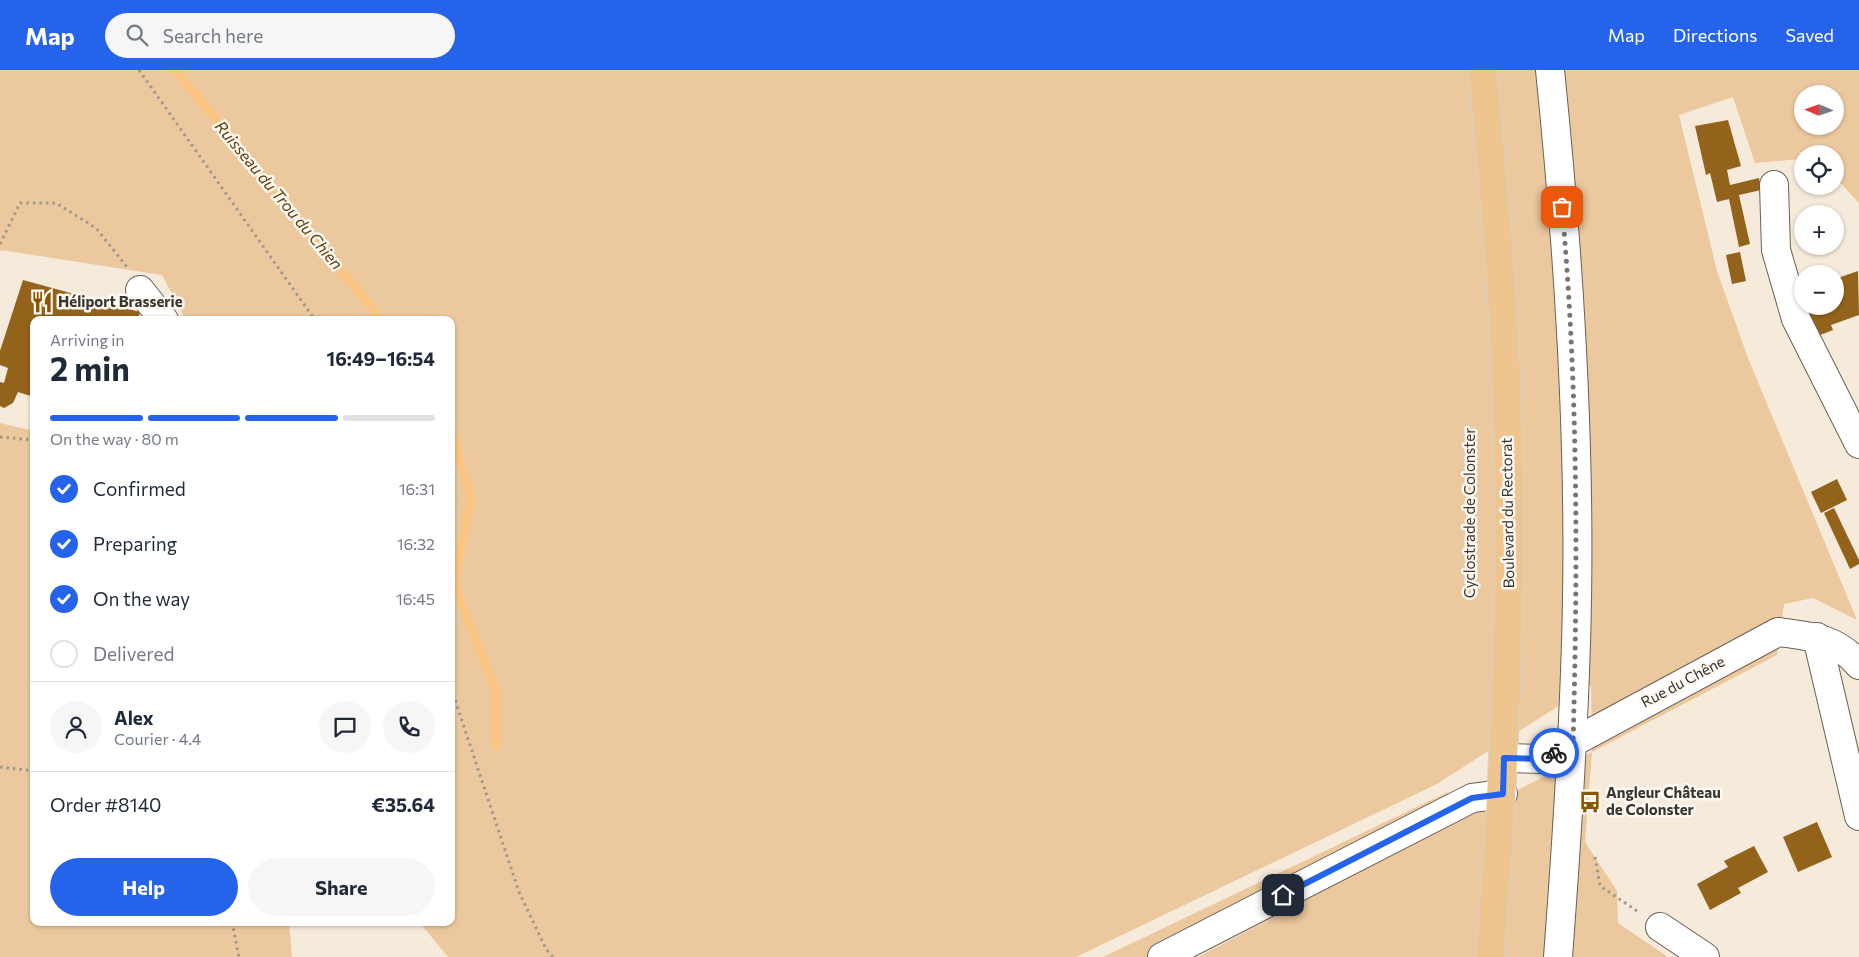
<!DOCTYPE html>
<html lang="en">
<head>
<meta charset="utf-8">
<style>
	body { margin:0; font-family:Commissioner,sans-serif; background:#f6f6f7; color:#1f2937; height:100vh; display:flex; flex-direction:column; font-size:19px; white-space:nowrap }
	* { box-sizing:border-box; margin:0 }
	p { font-size:16px; color:#747a83 }
	.icon { flex:none; width:28px; height:28px; fill:none; stroke:currentColor; stroke-width:2; stroke-linecap:round; stroke-linejoin:round }
	.map { position:relative; flex:1; overflow:hidden }
	.sheet { position:absolute; left:30px; top:246px; width:425px; height:610px; display:flex; flex-direction:column; background:#fff; border-radius:10px; box-shadow:0 1px 4px #0004 }
	.sheet>* { flex:none }
	.needle { width:32px; rotate:272deg }
	.controls { position:absolute; left:1794px; top:15px; display:grid; gap:10px }
	.controls a { display:grid; place-items:center; width:50px; height:50px; border-radius:50%; background:#fff; box-shadow:0 1px 4px #0004; font-size:25px }
	.pin { position:absolute; display:grid; place-items:center; width:42px; height:42px; color:#fff; margin:-21px; border-radius:10px; box-shadow:0 2px 8px #0006 }
	.courier { position:absolute; display:grid; place-items:center; width:50px; height:50px; margin:-25px; border:4px solid #2563eb; border-radius:50%; background:#fff; color:#222; box-shadow:0 1px 6px #0007 }
	.overview em { font-style:normal; font-weight:700 }
	.overview div { display:flex; flex-direction:column-reverse }
	.overview { display:flex; align-items:center; justify-content:space-between; height:85px; padding:0 20px }
	h1 { font-size:32px; font-weight:700; line-height:38px }
	.bar { display:grid; grid-template-columns:repeat(4,1fr); gap:8px 5px; align-content:center; height:60px; padding:0 20px }
	.bar i { height:6px; border-radius:4px; background:#e0e1e3 }
	.bar .current { background:#2563eb }
	.bar p { grid-column:span 4 }
	.line { display:flex; align-items:center; gap:12px; padding:0 20px; border-top:1px solid #e0e1e3 }
	.line div { flex:1 }
	.round { display:grid; place-items:center; flex:none; width:52px; height:52px; border-radius:26px; background:#f6f6f7 }
	ol { padding:0 20px; list-style:none }
	li { display:flex; align-items:center; gap:15px; height:55px }
	li p { margin-inline-start:auto }
	li .icon { padding:5px; border-radius:50%; background:#2563eb; color:#fff; stroke-width:4 }
	li:last-child { color:#747a83 }
	li i { width:28px; height:28px; border:2px solid #e0e1e3; border-radius:50% }
	.action { display:flex; gap:10px; margin-top:auto; padding:10px 20px }
	.action a { flex:1; height:58px; border-radius:30px; background:#2563eb; color:#fff; font-size:20px; font-weight:700; line-height:58px; text-align:center }
	.action a+a { background:#f6f6f7; color:#1f2937 }
	header { display:flex; align-items:center; gap:30px; box-sizing:border-box; height:70px; padding:0 25px; background:#2563eb; color:#fff }
	header strong { font-size:24px }
	nav { display:flex; gap:28px; margin-inline-start:auto; font-size:18px }
	.search { width:350px; height:45px; background:#f6f6f7; display:flex; align-items:center; gap:12px; box-sizing:border-box; padding:0 18px; border-radius:28px; color:#747a83; font-size:19px }
	.map>svg:first-child { display:block }
	.green { fill:#ecc89e; fill-rule:evenodd }
	.lines { fill:none; stroke-linecap:round; stroke-linejoin:round }
	.stream { stroke:#fac582; stroke-width:9 }
	.building { fill:#93631c }
	.minor-casing { stroke:#6b6054; stroke-width:30 }
	.major-casing { stroke:#d3d2d1; stroke-width:30 }
	.path { stroke:#a1988d; stroke-width:3; stroke-dasharray:2.5 4; stroke-linecap:butt }
	.minor { stroke:#fff; stroke-width:28 }
	.major { stroke:#eec58e; stroke-width:28 }
	.done { stroke:#7a746b; stroke-width:5; stroke-dasharray:0 9 }
	.route { stroke:#2563eb; stroke-width:6 }
	.labels { text-anchor:middle; stroke-width:5; stroke-linejoin:round; paint-order:stroke }
	.poi-label { font-size:15px; font-weight:bold; fill:#38342e; stroke:#fdf8f2; text-anchor:start }
	.street-label { font-size:15px; fill:#38342e; stroke:#fdf8f2 }
	.water-label { font-size:16px; font-style:italic; fill:#5f3d06; stroke:#fdf8f2 }
</style>
</head>
<body>
<header>
<strong>Map</strong>
<div class="search"><svg class="icon" aria-label="search" viewBox="0 0 24 24"><circle cx="10" cy="10" r="6"/><path d="M15 15l6 6"/></svg>Search here</div>
<nav><a>Map</a><a>Directions</a><a>Saved</a></nav>
</header>
<div class="map">
<svg width="1859" height="887" viewBox="0 0 1859 887">
	<rect width="100%" height="100%" fill="#f6eadb"/>
	<!-- green -->
	<g class="green">
		<path d="M0,0h1859v133l-24,-26v-23h-33v5l-47,4 -22,-66 -54,18 38,156 31,87 109,262 -44,-22 -29,6 -7,51 -185,97 -7,90 32,49 1,32 50,34h-470l243,-128 151,-77 -1,-67 -154,99 -361,173h-628l-28,-34 31,-1v-602h-265l-24,-45 -161,-25 -1,2zM1802,24h33v32h-33z"/>
		<path d="M0,353l34,8v491l255,1 3,34h-292z"/>
		<path d="M1448,722l-5,34 -248,131h-92z"/>
	</g>
	<g class="lines">
		<!-- stream -->
		<g class="stream">
			<path d="M175,0l207,250"/>
			<path d="M451,360l20,68 -17,87 42,105v56"/>
		</g>
	</g>
	<!-- building -->
	<g class="building">
		<path d="M1728,50l13,46 -14,4 3,15 29,-7 2,12 -22,5 11,49 -11,3 -10,-48 -12,3 -7,-29 -4,2 -11,-49z"/>
		<path d="M1740,182l6,29 -14,3 -6,-29z"/>
		<path d="M1858,201l1,44 -28,10 2,5 -18,7 -10,-27 11,-4h19v-27z"/>
		<path d="M23,210l117,32 -2,8h-104v77l-16,-5 -5,11 -9,5 -4,-2v-24l4,1 4,-15 -8,-3v-14z"/>
		<path d="M1837,409l10,21 -26,13 -10,-21z"/>
		<path d="M1834,438l25,52v4l-9,5 -26,-56z"/>
		<path d="M1817,752l15,35 -34,15 -15,-35z"/>
		<path d="M1754,776l14,26 -30,16 3,5 -31,17 -13,-26 31,-17 -4,-6z"/>
	</g>
	<g class="lines">
		<!-- minor casing -->
		<g class="minor-casing">
			<g id="minor">
				<path d="M1550,0c18,176 30,353 27,530 -2,120 -10,238 -19,357"/>
				<path d="M1774,115l2,65 20,69 63,125"/>
				<path d="M140,220l24,30"/>
				<path d="M1817,567l42,179"/>
				<path d="M1504,688l38,1 236,-127c32,4 59,6 81,33"/>
				<path d="M1660,857l45,30"/>
				<path d="M1162,887l310,-159 31,-4"/>
			</g>
		</g>
		<!-- major casing -->
		<g class="major-casing">
			<path id="major" d="M1483,0c7,87 17,175 21,263 11,208 3,416 -14,624"/>
		</g>
		<!-- path -->
		<g class="path">
			<path d="M139,0l176,250"/>
			<path d="M0,174l20,-41h36l40,25 31,39"/>
			<path d="M0,367l34,3"/>
			<path d="M451,618l68,204 27,57 7,8"/>
			<path d="M0,697l34,4"/>
			<path d="M1595,787l5,29 37,25"/>
			<path d="M232,852l7,35"/>
		</g>
		<!-- minor -->
		<use href="#minor" class="minor"/>
		<!-- major -->
		<use href="#major" class="major"/>
	</g>
	<g class="lines">
		<!-- done -->
		<path class="done" d="M1554,683l19,-9c5,-179 5,-358 -11,-537"/>
		<!-- route -->
		<path class="route" d="M1283,825l189,-97 31,-4 1,-36 38,1 12,-6"/>
	</g>
	<!-- icons -->
	<defs>
		<g id="restaurant-bare" transform="scale(1.725)"><path d="M-5-6h1v4h1v-4h1v4h1v-4h1v5L-1.5 .5V6h-2V.5L-5-1ZM5-6V6H3V1.5H1.5Q1.5-4 5-6Z" fill="#895700" stroke="#fdf8f2" stroke-width="2.5" paint-order="stroke"/></g>
		<g id="bus-bare" transform="scale(1.725)"><path d="M-5-6H5V4H4V6H2V4H-2V6H-4V4H-5ZM-3.5-4V0h7V-4ZM-3.5 1.2v1.5H-2V1.2ZM2 1.2v1.5H3.5V1.2Z" fill="#895700" stroke="#fdf8f2" stroke-width="2.5" paint-order="stroke"/></g>
	</defs>
	<g fill-rule="evenodd">
		<use href="#restaurant-bare" x="42" y="232"/>
		<use href="#bus-bare" x="1590" y="732"/>
	</g>
	<g class="labels">
		<!-- poi labels -->
		<g class="poi-label">
			<text x="58" y="237">Héliport Brasserie</text>
			<text x="1606" y="728">Angleur Château<tspan x="1606" dy="17">de Colonster</tspan></text>
		</g>
		<!-- street labels -->
		<g class="street-label">
			<text transform="translate(1470 443) rotate(-90)" y="5">Cyclostrade de Colonster</text>
			<text transform="translate(1508 443) rotate(-91)" y="5">Boulevard du Rectorat</text>
			<text transform="translate(1683 612) rotate(-28)" y="5">Rue du Chêne</text>
		</g>
		<!-- water labels -->
		<g class="water-label">
			<text transform="translate(279 125) rotate(50)" y="6">Ruisseau du Trou du Chien</text>
		</g>
	</g>
</svg>
<div class="controls">
<a><svg class="needle" viewBox="-14 -14 28 28"><path d="M0-13l5 13h-10z" fill="#e53935"/><path d="M0 13l5-13h-10z" fill="#747a83"/></svg></a>
<a><svg class="icon" aria-label="locate" viewBox="0 0 24 24"><circle cx="12" cy="12" r="6"/><path d="M12 2v4M12 18v4M2 12h4M18 12h4"/></svg></a>
<a>+</a>
<a>−</a>
</div>
<div class="pin" style="left:1562px;top:137px;background:#ea580c"><svg class="icon" aria-label="bag" viewBox="0 0 24 24"><path d="M5 8h14l-1 12H6zM9 8a3 3 0 0 1 6 0"/></svg></div>
<div class="pin" style="left:1283px;top:825px;background:#1f2937"><svg class="icon" aria-label="home" viewBox="0 0 24 24"><path d="M3 11l9-7 9 7M6 9v11h12V9"/></svg></div>
<div class="courier" style="left:1554px;top:683px"><svg class="icon" aria-label="bike" viewBox="0 0 24 24"><circle cx="6" cy="16" r="4"/><circle cx="18" cy="16" r="4"/><path d="M6 16l4-8h5l3 8M10 8l3 8H6M13 5h3"/></svg></div>
<section class="sheet">
<div class="overview"><div><h1>2 min</h1><p>Arriving in</p></div><em>16:49–16:54</em></div>
<div class="bar"><i class="current"></i><i class="current"></i><i class="current"></i><i></i><p>On the way · 80 m</p></div>
<ol>
<li><svg class="icon" aria-label="check" viewBox="0 0 24 24"><path d="M5 12l5 5 9-10"/></svg>Confirmed<p>16:31</p></li>
<li><svg class="icon" aria-label="check" viewBox="0 0 24 24"><path d="M5 12l5 5 9-10"/></svg>Preparing<p>16:32</p></li>
<li><svg class="icon" aria-label="check" viewBox="0 0 24 24"><path d="M5 12l5 5 9-10"/></svg>On the way<p>16:45</p></li>
<li><i></i>Delivered</li>
</ol>
<div class="line" style="height:90px"><a class="round"><svg class="icon" aria-label="person" viewBox="0 0 24 24"><circle cx="12" cy="8" r="4"/><path d="M4 21q1-7 8-7t8 7"/></svg></a><div><b>Alex</b><p>Courier · 4.4</p></div><a class="round"><svg class="icon" aria-label="chat" viewBox="0 0 24 24"><path d="M4 5h16v11H9l-5 4z"/></svg></a><a class="round"><svg class="icon" aria-label="phone" viewBox="0 0 24 24"><path d="M5 4h4l2 5-3 2q2 4 5 5l2-3 5 2v4C11 20 4 13 5 4z"/></svg></a></div>
<div class="line" style="height:65px"><div>Order #8140</div><b>€35.64</b></div>
<div class="action"><a>Help</a><a>Share</a></div>
</section>
</div>
</body>
</html>
